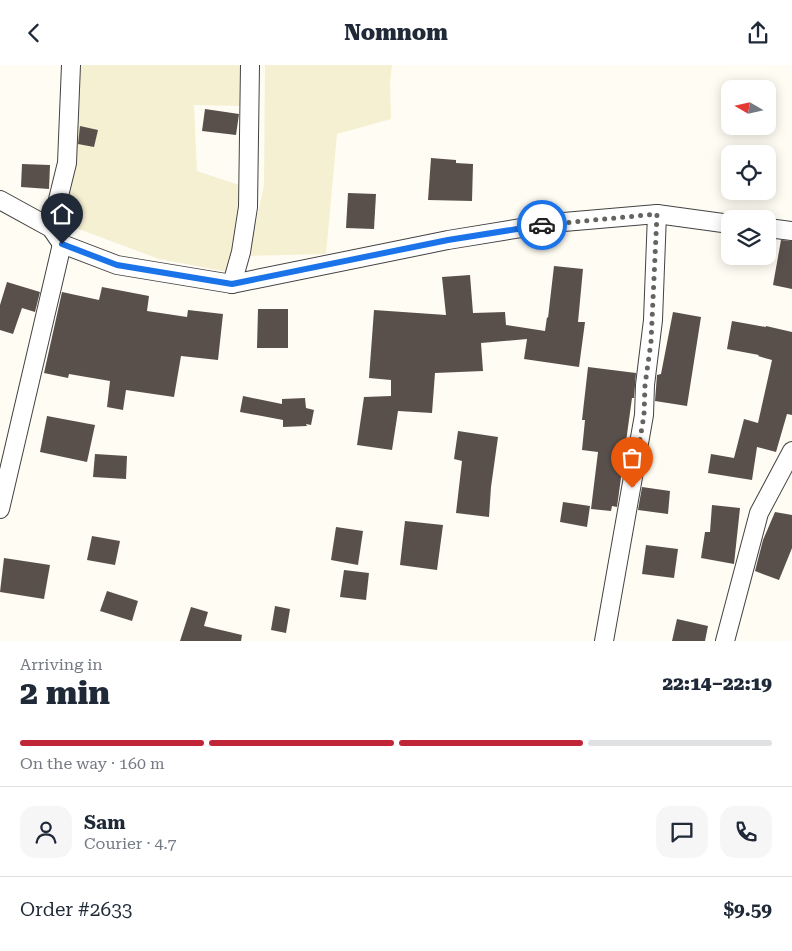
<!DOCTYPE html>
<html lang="en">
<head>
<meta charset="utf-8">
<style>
	body { margin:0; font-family:"Roboto Serif",serif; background:#f6f6f7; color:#1f2937; height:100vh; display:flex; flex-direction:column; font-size:19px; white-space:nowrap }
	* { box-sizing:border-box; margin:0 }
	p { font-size:16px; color:#747a83 }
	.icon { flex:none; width:28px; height:28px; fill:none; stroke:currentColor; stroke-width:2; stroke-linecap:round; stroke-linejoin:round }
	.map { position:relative; height:576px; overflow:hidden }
	.panel { display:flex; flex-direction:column; background:#fff; flex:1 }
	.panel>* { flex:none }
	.needle { width:32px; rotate:279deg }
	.fabs { position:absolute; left:721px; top:15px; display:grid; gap:10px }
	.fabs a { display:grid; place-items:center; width:55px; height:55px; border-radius:10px; background:#fff; box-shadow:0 2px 12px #0003; font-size:25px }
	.pin { position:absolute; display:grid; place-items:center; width:42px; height:42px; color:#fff; margin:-51px -21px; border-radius:50% 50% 50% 0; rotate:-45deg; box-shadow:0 0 5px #0007 }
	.pin .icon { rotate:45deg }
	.courier { position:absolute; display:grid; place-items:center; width:50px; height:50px; margin:-25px; border:4px solid #1a73e8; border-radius:50%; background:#fff; color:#222; box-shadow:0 1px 6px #0007 }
	.headline em { font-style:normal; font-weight:800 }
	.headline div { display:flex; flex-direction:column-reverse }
	.headline { display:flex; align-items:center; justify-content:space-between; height:85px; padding:0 20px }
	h1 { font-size:32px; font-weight:800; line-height:38px }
	.bar { display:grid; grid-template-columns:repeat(4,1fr); gap:8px 5px; align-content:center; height:60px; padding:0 20px }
	.bar i { height:6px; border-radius:4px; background:#e0e1e3 }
	.bar .current { background:#c12638 }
	.bar p { grid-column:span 4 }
	.line { display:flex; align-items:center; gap:12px; padding:0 20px; border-top:1px solid #e0e1e3 }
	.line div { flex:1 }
	.round { display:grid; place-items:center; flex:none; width:52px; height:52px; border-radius:15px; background:#f6f6f7 }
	header { display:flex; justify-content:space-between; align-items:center; height:65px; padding:0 20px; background:#fff; font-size:22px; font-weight:800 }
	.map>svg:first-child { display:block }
	.farmland { fill:#f5f0d2 }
	.building { fill:#59504c }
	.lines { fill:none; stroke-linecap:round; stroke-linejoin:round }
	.street-casing { stroke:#434343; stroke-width:20 }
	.street { stroke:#fff; stroke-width:18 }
	.done { stroke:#64635f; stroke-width:5; stroke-dasharray:0 9 }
	.route { stroke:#1a73e8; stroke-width:6 }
</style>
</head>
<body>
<header><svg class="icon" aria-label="back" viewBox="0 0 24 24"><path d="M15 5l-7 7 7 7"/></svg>Nomnom<svg class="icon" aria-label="share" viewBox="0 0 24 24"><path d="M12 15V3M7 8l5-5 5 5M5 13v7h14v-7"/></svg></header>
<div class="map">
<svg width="792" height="576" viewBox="0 0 792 576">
	<rect width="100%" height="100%" fill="#fffcf3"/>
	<!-- farmland -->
	<g class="farmland">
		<path d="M77,0h166v41l-49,-1 3,66 45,15 -2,36 -12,50 -69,-13 -94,-35 7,-66z"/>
		<path d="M265,0h127l-2,18 1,36 -54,15 -11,120 -77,2 15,-71z"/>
	</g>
	<!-- building -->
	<g class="building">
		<path d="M205,44l34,5 -3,21 -34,-4z"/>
		<path d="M80,61l18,4 -4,17 -16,-3z"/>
		<path d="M431,93l25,2v3l17,1 -1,37 -44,-1z"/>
		<path d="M22,99l28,1 -1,24 -28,-2z"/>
		<path d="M348,128l28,1 -2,35 -28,-1z"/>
		<path d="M781,175l11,1v48l-19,-4z"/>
		<path d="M554,201l29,3 -5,53h7l-6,45 -55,-8 3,-20 -46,4 2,28 -48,2 -3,40 -34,-2 -6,39 -35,-5 7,-48 27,-1v-16l-22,-2 5,-68 72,5 -4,-38 28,-2 3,38 32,-1 1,13 39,6 2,-14 1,1z"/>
		<path d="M7,217l33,10 -5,20 -13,-4 -9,26 -13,-4v-25z"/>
		<path d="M102,222l47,9 -2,15 40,6 1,-7 35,4 -5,46 -37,-4 -7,41 -48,-7 -3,20 -16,-3 3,-26 -41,-7 -1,4 -24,-5 18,-81 37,8z"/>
		<path d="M258,244h30v39h-31z"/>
		<path d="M673,247l28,5 -14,89 -32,-5 2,-26 4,-1z"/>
		<path d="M732,256l34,6v-1l26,6v83l-5,-1 -11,38 -19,-5 -5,33 -44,-7 3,-19 23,4 10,-39 14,4 14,-63 -14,-4 1,-1 -32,-6z"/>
		<path d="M588,302l48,6 -2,25h-2l-15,109 -5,-1 -1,5 -20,-2 7,-57 -16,-2 3,-30h-3z"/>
		<path d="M243,331l39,8v-5l23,-1 1,10 8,2 -3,15 -5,-1 1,2 -24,1v-7l-43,-8z"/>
		<path d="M47,351l48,9 -8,37 -47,-10z"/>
		<path d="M458,366l40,6 -7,50 -2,30 -33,-4 6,-52 -8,-2z"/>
		<path d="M95,389l32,2 -1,23 -33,-2z"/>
		<path d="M642,422l28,4 -2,23 -30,-4z"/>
		<path d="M563,437l27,4 -3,21 -27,-5z"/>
		<path d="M712,440l28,3 -6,56 -33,-6 4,-26h5z"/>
		<path d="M775,447l17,3v33l-13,32 -24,-9 8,-31z"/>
		<path d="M405,456l38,4 -6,45 -37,-5z"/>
		<path d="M336,462l27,4 -5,34 -27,-5z"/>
		<path d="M92,471l28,5 -5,24 -28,-5z"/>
		<path d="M646,480l32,4 -4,29 -32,-4z"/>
		<path d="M4,493l46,7 -6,34 -44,-7z"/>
		<path d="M344,505l25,3 -3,27 -26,-3z"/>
		<path d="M107,526l31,10 -6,20 -32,-10z"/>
		<path d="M275,541l15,3 -4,24 -15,-3z"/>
		<path d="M191,542l17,5 -4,14 38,9 -1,6h-61z"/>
		<path d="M677,554l31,7 -3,15h-33z"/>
	</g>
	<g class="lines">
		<!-- street casing -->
		<g class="street-casing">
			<g id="street">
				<path d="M0,135l51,28 11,16 55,21 115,19 216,-44 104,-17 105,-9 73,10"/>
				<path d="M51,163l16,-65 4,-98"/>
				<path d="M768,163l24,3"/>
				<path d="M232,219l9,-32 7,-45 2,-142"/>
				<path d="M0,444l62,-265"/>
				<path d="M604,576l40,-226 1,-30 8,-65 4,-106"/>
				<path d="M725,576l34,-128 33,-62"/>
			</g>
		</g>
		<!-- street -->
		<use href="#street" class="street"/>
	</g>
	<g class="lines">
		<!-- done -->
		<path class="done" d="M542,160l115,-11 -6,128 -6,43 -1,30 -12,73"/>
		<!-- route -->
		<path class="route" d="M62,179l55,21 115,19 216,-44 94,-15"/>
	</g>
</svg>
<div class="fabs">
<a><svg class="needle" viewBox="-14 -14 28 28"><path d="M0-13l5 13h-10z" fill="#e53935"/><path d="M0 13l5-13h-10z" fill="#747a83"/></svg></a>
<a><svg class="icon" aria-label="locate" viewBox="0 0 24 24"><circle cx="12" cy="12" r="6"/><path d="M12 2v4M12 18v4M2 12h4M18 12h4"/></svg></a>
<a><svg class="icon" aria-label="layers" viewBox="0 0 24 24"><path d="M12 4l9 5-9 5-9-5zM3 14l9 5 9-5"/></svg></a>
</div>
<div class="pin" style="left:632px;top:423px;background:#ea580c"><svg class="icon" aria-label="bag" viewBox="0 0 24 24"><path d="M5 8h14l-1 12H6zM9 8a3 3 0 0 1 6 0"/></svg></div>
<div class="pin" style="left:62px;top:179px;background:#1f2937"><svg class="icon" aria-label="home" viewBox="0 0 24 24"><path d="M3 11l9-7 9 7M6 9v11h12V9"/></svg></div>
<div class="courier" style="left:542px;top:160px"><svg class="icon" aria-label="car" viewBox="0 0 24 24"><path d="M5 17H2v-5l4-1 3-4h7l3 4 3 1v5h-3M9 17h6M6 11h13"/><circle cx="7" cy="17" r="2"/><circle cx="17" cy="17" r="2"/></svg></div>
</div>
<section class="panel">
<div class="headline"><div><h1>2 min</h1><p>Arriving in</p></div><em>22:14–22:19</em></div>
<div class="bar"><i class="current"></i><i class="current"></i><i class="current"></i><i></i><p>On the way · 160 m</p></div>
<div class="line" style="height:90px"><a class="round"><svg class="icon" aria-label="person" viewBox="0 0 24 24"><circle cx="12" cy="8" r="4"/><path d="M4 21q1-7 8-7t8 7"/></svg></a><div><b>Sam</b><p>Courier · 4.7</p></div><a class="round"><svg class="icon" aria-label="chat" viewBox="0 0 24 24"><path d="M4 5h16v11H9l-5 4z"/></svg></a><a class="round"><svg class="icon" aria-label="phone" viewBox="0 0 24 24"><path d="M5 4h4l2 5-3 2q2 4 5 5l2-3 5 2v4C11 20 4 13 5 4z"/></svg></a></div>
<div class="line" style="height:65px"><div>Order #2633</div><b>$9.59</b></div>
</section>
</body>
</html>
